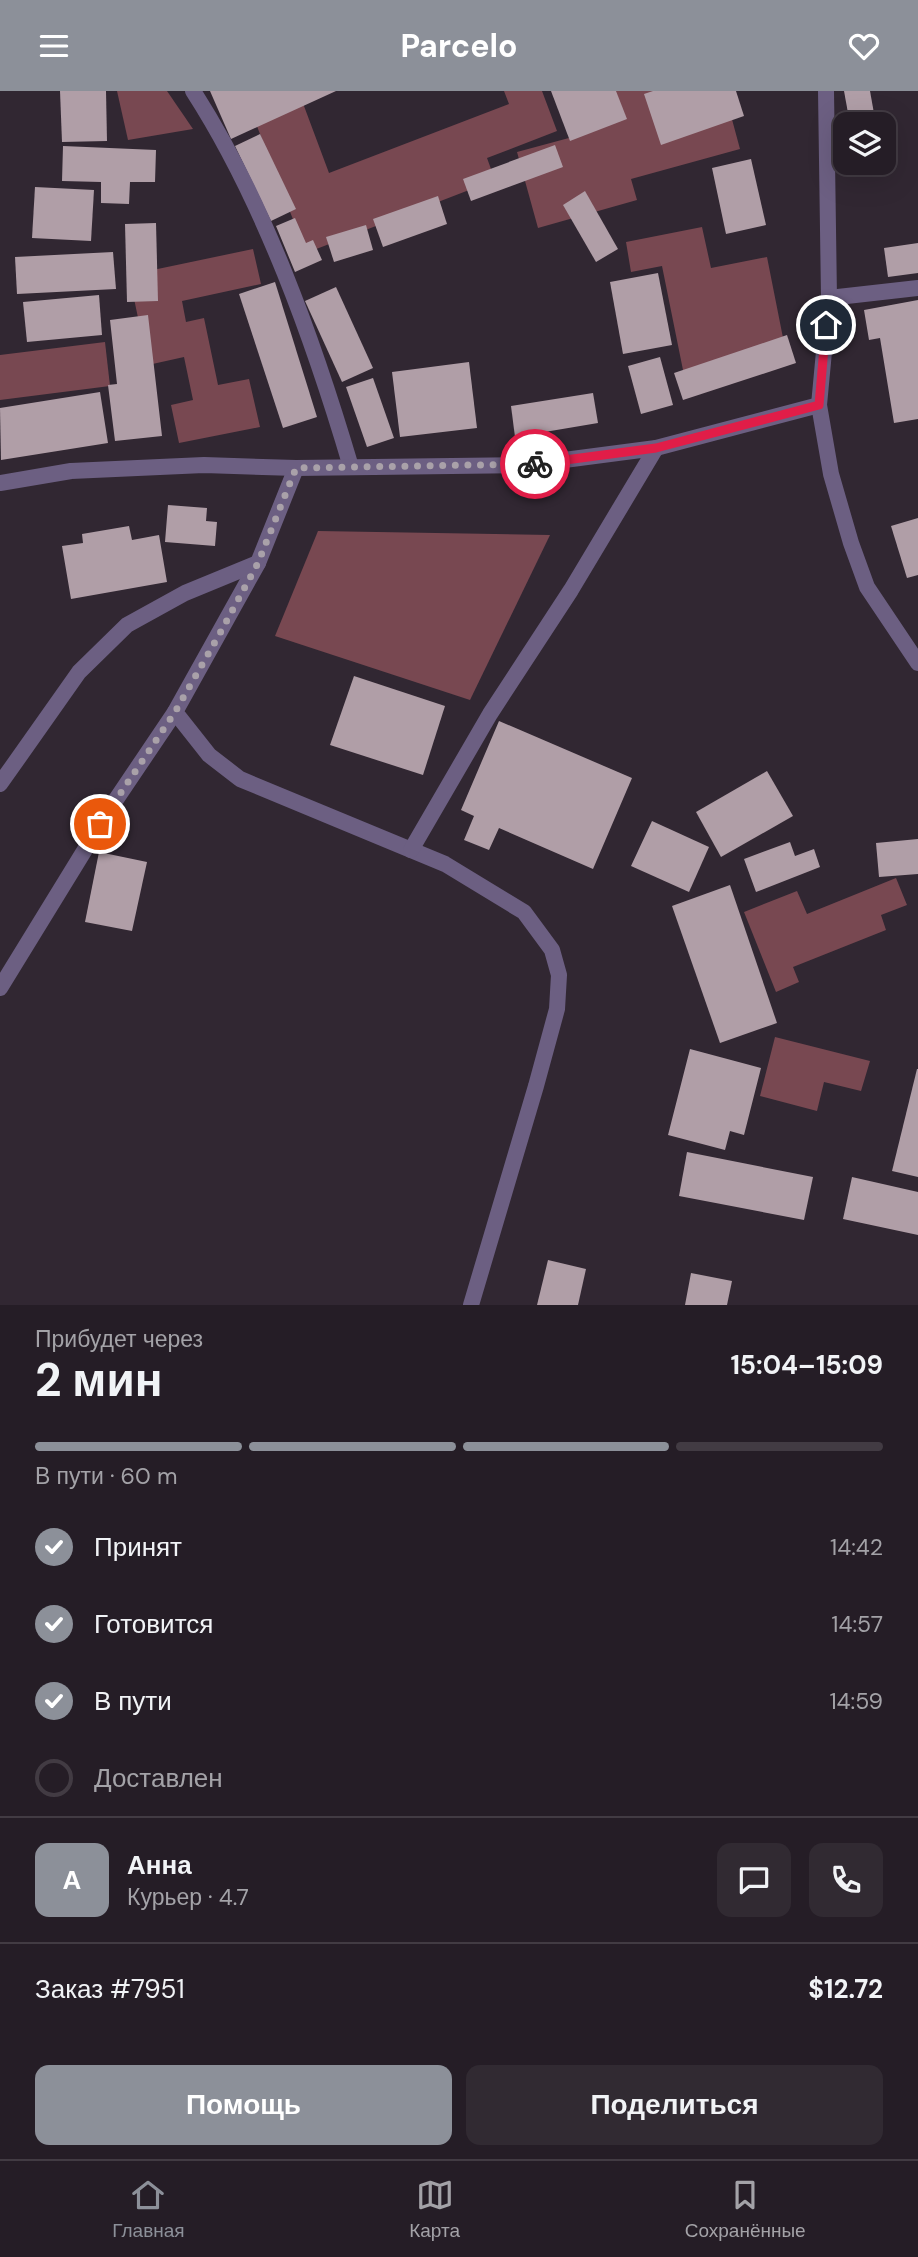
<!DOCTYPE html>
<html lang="ru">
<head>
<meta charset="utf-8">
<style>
	body { margin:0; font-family:"DM Sans",sans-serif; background:#312a32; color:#f1f3f6; height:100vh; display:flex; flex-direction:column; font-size:26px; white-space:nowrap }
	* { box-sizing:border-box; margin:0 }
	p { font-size:23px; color:#a3a2a7 }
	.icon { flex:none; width:38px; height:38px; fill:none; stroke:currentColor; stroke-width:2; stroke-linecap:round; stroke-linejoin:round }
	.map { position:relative; height:1214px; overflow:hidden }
	.side { display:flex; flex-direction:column; background:#251d26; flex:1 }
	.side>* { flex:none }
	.tools { position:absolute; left:833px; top:21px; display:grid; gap:14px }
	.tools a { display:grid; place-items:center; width:63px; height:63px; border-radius:14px; background:#251d26; box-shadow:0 7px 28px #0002,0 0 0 2px #423b43; font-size:35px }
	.pin { position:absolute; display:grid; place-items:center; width:60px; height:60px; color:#fff; margin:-30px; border:4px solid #fff; border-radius:50%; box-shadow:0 2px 7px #0007 }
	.courier { position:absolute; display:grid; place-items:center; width:70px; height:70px; margin:-35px; border:5px solid #e11d48; border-radius:50%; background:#fff; color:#222; box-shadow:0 2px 9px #0007 }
	.head em { font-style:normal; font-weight:700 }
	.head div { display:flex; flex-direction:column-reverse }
	.head { display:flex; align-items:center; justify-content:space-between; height:119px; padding:0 35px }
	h1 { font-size:46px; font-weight:700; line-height:52px }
	.bar { display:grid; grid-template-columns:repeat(4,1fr); gap:10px 7px; align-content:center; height:84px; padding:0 35px }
	.bar i { height:9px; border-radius:5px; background:#423b43 }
	.bar .active { background:#8c9099 }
	.bar p { grid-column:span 4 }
	.line { display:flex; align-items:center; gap:18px; padding:0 35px; border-top:2px solid #423b43 }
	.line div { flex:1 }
	.round { display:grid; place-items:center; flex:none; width:74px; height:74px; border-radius:14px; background:#312a32 }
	ol { padding:0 35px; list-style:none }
	li { display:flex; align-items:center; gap:21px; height:77px }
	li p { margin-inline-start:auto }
	li .icon { padding:7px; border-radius:50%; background:#8c9099; color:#fff; stroke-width:4 }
	li:last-child { color:#a3a2a7 }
	li i { width:38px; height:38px; border:4px solid #423b43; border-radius:50% }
	.primary-button { display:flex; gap:14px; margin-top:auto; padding:14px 35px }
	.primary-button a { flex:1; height:80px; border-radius:14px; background:#8c9099; color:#fff; font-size:28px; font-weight:700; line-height:80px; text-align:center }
	.primary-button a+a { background:#312a32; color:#f1f3f6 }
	header { display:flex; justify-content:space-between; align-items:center; height:91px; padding:0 35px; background:#8c9099; color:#fff; font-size:32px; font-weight:700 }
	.menu { display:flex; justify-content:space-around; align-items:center; height:98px; border-top:2px solid #423b43; background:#251d26; font-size:19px; color:#a3a2a7 }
	.menu a { display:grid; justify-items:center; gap:4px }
	.menu .active { color:#8c9099 }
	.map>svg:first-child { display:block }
	.forest { fill:#784851 }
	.building { fill:#b09ea7 }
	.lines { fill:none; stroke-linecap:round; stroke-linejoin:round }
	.lane { stroke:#6c5f82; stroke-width:16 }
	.done { stroke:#a9a1a9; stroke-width:7; stroke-dasharray:0 12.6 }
	.route { stroke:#e11d48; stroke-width:9 }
</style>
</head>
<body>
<header><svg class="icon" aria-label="menu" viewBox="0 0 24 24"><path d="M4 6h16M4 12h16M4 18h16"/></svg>Parcelo<svg class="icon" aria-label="heart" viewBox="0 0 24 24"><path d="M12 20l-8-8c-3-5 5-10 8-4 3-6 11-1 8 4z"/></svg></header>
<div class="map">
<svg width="918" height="1214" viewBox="0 0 918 1214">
	<rect width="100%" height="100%" fill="#312732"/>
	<!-- forest -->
	<g class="forest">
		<path d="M117,0h50l26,38 -65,11z"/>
		<path d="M504,0h38l15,40 -70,27 8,22 -189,73 -53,-137 48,-18 28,75 180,-69z"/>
		<path d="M599,0h54l77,21 10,37 -109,30 6,21 -99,28 -21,-76 63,-17z"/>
		<path d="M702,136l9,41 56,-11 19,96 -102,22 -22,-109 -31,6 -5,-30z"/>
		<path d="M253,158l8,35 -79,17 4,21 18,-4 14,67 31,-6 11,48 -81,16 -8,-38 22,-5 -9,-43 -36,8 -19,-90z"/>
		<path d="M105,251l5,44 -110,14v-45z"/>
		<path d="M318,440l232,4 -80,165 -195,-64z"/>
		<path d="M896,787l11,27 -26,10 5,15 -93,37 6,15 -23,10 -32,-80 53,-21 10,23z"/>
		<path d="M775,946l95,24 -9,30 -37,-9 -7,29 -57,-15z"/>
	</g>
	<!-- building -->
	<g class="building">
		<path d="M60,0h46l1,50 -45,1z"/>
		<path d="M210,0h126l-105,48z"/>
		<path d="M551,0h65l11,28 -57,22z"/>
		<path d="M653,0h83l8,25 -83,29 -17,-51z"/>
		<path d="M844,0h26l5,28 -25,5z"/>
		<path d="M260,43l36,75 -25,12 -36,-75z"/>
		<path d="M555,54l8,22 -92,34 -8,-22z"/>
		<path d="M63,55l93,4 -1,32h-25l-1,22 -28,-1v-21l-39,-1z"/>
		<path d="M751,68l15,66 -40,9 -14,-66z"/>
		<path d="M35,96l59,3 -3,51 -59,-3z"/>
		<path d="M585,100l33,58 -22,13 -33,-57z"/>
		<path d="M438,105l9,28 -64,23 -10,-28z"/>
		<path d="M295,127l11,25 7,-3 9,20 -27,12 -19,-46z"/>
		<path d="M156,132l2,78 -31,1 -2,-78z"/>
		<path d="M366,134l7,25 -39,12 -8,-25z"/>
		<path d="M918,152v30l-30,4 -4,-29z"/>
		<path d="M113,161l3,37 -99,5 -2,-37z"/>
		<path d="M658,182l14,72 -49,9 -13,-72z"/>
		<path d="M275,191l42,135 -34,11 -44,-134z"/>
		<path d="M336,196l37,81 -31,14 -37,-81z"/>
		<path d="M99,204l3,40 -75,7 -4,-40z"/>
		<path d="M918,209v119l-24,4 -14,-85 -11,2 -5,-30z"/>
		<path d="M148,224l14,121 -47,5 -7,-56 9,-1 -7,-64z"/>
		<path d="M787,244l9,28 -113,37 -9,-27z"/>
		<path d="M660,266l13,48 -32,9 -13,-48z"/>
		<path d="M469,271l8,66 -77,9 -8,-65z"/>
		<path d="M373,287l21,60 -27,9 -21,-60z"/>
		<path d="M100,301l8,51 -107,17 -1,-52z"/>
		<path d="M593,302l5,30 -83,14 -4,-31z"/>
		<path d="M168,414l39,3 -1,13 11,1 -2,24 -50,-4z"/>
		<path d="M918,427v57l-11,3 -16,-52z"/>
		<path d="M129,435l3,14 27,-5 8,47 -96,17 -9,-53 21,-3 -1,-9z"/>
		<path d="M354,585l91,30 -22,69 -93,-30z"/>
		<path d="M499,630l133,57 -39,91 -94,-41 -10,22 -25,-10 10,-24 -13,-6z"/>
		<path d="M767,680l26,45 -72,41 -25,-45z"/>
		<path d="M652,730l57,26 -20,45 -58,-26z"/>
		<path d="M918,748v35l-39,3 -3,-34z"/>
		<path d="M790,751l5,14 19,-7 6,18 -64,25 -12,-33z"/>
		<path d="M99,761l48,10 -15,69 -47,-9z"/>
		<path d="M730,794l47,138 -57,20 -48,-137z"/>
		<path d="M690,958l71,19 -17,67 -14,-4 -5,19 -57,-15z"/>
		<path d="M917,978h1v108l-26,-6z"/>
		<path d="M687,1061l126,25 -9,43 -125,-24z"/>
		<path d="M852,1086l66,15v43l-75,-16z"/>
		<path d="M548,1169l38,9 -8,36h-41z"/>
		<path d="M691,1182l41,8 -5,24h-42z"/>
	</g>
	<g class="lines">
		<!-- lane -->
		<g class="lane">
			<path d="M193,0c71,110 121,251 158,376"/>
			<path d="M826,0l3,207 -10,107 12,69 20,69 16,44 51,76"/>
			<path d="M829,207l89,-10"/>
			<path d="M296,377l-38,95 -83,149 34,43 31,24 205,85 79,48 28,38 7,25 -2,34 -21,77 -65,219"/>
			<path d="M0,392l71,-12 133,-6 92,3 230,-3 130,-17 163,-43"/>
			<path d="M0,693l79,-112 48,-47 58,-32 73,-30"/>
			<path d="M411,759l79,-136 81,-124 85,-142"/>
			<path d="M0,897l113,-184 62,-92"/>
		</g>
	</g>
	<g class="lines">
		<!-- done -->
		<path class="done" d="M100,733l75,-112 44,-77 39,-72 38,-95 239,-4"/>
		<!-- route -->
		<path class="route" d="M535,373l121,-16 163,-43 7,-80"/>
	</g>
</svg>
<div class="tools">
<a><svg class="icon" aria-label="layers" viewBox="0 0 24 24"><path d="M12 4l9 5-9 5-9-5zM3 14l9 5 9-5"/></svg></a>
</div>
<div class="pin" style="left:100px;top:733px;background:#ea580c"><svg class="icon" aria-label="bag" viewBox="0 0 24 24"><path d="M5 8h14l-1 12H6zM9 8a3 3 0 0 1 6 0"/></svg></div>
<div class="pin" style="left:826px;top:234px;background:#1f2937"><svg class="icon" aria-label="home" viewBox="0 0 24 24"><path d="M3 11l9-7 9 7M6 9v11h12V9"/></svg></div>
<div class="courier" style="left:535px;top:373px"><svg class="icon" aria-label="bike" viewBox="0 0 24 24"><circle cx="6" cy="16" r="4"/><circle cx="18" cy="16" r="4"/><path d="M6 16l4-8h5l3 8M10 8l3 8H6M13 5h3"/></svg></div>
</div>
<section class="side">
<div class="head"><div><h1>2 мин</h1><p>Прибудет через</p></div><em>15:04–15:09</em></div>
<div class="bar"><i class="active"></i><i class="active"></i><i class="active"></i><i></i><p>В пути · 60 m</p></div>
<ol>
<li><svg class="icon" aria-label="check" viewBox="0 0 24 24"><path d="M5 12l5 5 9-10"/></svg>Принят<p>14:42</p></li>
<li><svg class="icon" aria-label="check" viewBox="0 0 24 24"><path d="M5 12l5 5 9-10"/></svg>Готовится<p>14:57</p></li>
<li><svg class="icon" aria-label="check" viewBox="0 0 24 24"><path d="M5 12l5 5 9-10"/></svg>В пути<p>14:59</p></li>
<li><i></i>Доставлен</li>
</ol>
<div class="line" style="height:126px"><b class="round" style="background:#8c9099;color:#fff">А</b><div><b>Анна</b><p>Курьер · 4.7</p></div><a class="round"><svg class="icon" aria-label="chat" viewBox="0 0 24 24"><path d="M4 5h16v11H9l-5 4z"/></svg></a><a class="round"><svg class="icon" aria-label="phone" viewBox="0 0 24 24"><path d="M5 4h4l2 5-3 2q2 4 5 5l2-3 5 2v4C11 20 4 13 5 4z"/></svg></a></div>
<div class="line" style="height:91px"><div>Заказ #7951</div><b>$12.72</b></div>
<div class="primary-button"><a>Помощь</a><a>Поделиться</a></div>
</section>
<nav class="menu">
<a class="active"><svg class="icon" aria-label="home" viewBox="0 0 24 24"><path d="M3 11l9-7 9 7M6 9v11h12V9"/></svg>Главная</a>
<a><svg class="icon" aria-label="map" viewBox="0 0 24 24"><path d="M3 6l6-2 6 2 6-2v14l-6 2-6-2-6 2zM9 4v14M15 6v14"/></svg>Карта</a>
<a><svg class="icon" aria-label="saved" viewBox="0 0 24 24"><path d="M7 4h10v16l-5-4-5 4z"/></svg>Сохранённые</a>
</nav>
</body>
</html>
